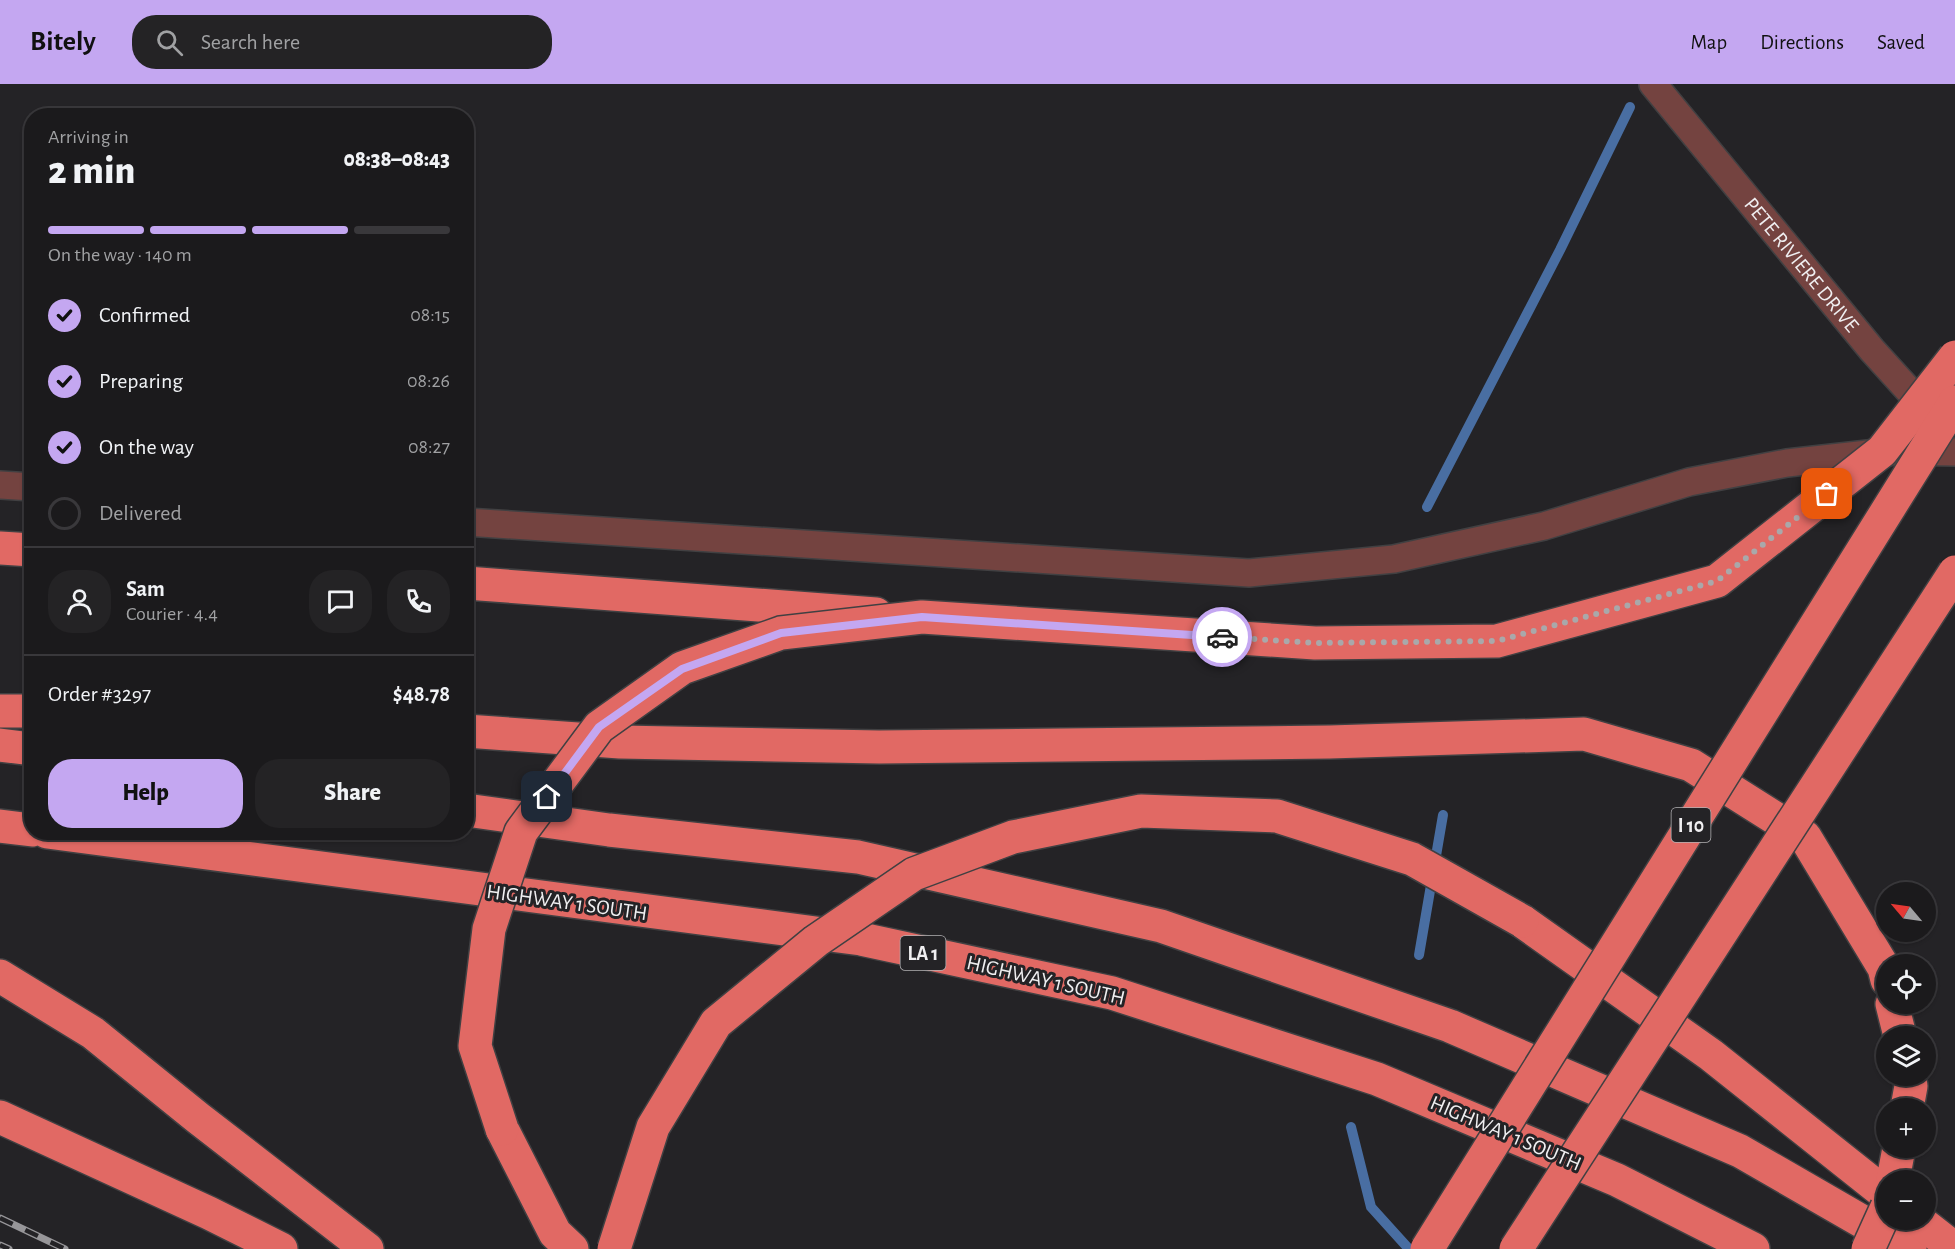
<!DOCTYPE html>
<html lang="en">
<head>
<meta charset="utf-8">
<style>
	body { margin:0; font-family:"Alegreya Sans",sans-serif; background:#242325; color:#f1f3f6; height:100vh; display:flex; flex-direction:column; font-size:22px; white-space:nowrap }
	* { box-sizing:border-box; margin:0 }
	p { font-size:20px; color:#a0a1a3 }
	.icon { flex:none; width:33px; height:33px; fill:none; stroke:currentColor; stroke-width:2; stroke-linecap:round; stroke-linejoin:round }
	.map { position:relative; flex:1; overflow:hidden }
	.sheet { position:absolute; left:24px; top:24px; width:450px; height:732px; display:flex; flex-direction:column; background:#1b1a1c; border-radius:24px; box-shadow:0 2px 4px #0004,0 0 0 2px #39383b }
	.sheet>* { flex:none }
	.needle { width:39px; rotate:299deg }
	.tools { position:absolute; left:1876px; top:798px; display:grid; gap:12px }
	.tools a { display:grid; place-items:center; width:60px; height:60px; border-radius:50%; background:#1b1a1c; box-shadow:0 2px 4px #0004,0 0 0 2px #39383b; font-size:30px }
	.pin { position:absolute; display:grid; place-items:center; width:51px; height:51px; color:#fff; margin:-26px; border-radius:12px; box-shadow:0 3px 9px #0006 }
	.courier { position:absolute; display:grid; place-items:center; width:60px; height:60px; margin:-30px; border:4px solid #c4a7f1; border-radius:50%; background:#fff; color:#222; box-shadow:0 2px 8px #0007 }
	.headline em { font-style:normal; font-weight:800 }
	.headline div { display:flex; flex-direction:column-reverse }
	.headline { display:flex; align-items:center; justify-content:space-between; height:102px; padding:0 24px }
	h1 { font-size:39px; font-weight:800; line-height:45px }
	.bar { display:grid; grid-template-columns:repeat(4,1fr); gap:9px 6px; align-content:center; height:72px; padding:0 24px }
	.bar i { height:8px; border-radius:4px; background:#39383b }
	.bar .on { background:#c4a7f1 }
	.bar p { grid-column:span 4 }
	.line { display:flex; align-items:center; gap:15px; padding:0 24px; border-top:2px solid #39383b }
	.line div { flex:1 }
	.round { display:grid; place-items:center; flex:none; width:63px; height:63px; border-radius:24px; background:#242325 }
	ol { padding:0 24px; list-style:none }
	li { display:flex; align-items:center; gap:18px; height:66px }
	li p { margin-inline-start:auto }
	li .icon { padding:6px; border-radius:50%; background:#c4a7f1; color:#111; stroke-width:4 }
	li:last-child { color:#a0a1a3 }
	li i { width:33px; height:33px; border:3px solid #39383b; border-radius:50% }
	.button { display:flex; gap:12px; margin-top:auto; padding:12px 24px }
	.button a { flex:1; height:69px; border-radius:24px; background:#c4a7f1; color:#111; font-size:24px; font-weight:800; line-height:69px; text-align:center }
	.button a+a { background:#242325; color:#f1f3f6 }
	header { display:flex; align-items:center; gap:36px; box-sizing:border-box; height:84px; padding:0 30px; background:#c4a7f1; color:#111 }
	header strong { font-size:28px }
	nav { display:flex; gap:33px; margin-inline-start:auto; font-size:21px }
	.search { width:420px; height:54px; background:#242325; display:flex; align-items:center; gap:15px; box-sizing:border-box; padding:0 21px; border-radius:24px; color:#a0a1a3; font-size:22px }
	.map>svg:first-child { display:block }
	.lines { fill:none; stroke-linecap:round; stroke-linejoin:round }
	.stream { stroke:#496ea2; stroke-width:10 }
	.street-casing { stroke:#414042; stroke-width:30 }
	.highway-casing { stroke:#414042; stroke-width:36 }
	.street { stroke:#744340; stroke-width:27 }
	.highway { stroke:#e16964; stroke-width:33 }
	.rail-casing { stroke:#979699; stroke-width:7 }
	.rail { stroke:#242326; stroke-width:4.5; stroke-dasharray:14; stroke-linecap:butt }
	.highway-bridge-casing { stroke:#414042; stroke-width:36; stroke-linecap:butt }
	.highway-bridge { stroke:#e16964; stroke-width:33 }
	.done { stroke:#a9a8aa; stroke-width:6; stroke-dasharray:0 10.8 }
	.route { stroke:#c4a7f1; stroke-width:8 }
	.labels { text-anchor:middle; stroke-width:6; stroke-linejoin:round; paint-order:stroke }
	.shield { fill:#242326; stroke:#b3b2b4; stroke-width:1.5 }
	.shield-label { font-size:20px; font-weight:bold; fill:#f0eff1 }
	.street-label { font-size:21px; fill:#f0eff1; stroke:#242326 }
</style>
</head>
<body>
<header>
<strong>Bitely</strong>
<div class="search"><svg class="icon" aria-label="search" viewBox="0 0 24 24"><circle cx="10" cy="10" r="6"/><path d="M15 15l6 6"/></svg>Search here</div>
<nav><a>Map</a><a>Directions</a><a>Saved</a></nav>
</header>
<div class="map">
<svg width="1955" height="1165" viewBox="0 0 1955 1165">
	<rect width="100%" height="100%" fill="#242326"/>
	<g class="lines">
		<!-- stream -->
		<g class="stream">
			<path d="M1427,423l133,-257 70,-143"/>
			<path d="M1419,871l24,-140"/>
			<path d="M1351,1043l20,80 38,42"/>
		</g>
		<!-- street casing -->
		<g class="street-casing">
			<g id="street">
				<path id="s1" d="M1653,0l219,266 60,66"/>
				<path d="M0,401l32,2"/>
				<path d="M466,438l783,51 145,-14 150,-33 145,-44 98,-19 108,-12 60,1"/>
			</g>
		</g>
		<!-- highway casing -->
		<g class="highway-casing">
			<g id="highway">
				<path d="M0,464l32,2"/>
				<path d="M466,499l410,31"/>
				<path d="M0,627h32"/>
				<path d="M466,647l154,11 259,5 451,-5 254,-8 107,31 114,72 79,131 3,12"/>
				<path d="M0,661l32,4"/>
				<path d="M466,726l143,20 249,27 303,69 289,100 290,125 170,98"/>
				<path d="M0,742l32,4"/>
				<path d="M47,748l814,107 251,54 265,86 240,101 136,69"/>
				<path d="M1522,837l189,134 176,140"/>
				<path d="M0,892l93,57 105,85 169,131"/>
				<path d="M1892,920l8,32"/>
				<path d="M1907,1024l4,-22 -2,-10"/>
				<path d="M0,1033l209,96 72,36"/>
				<path d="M502,1045l53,104 17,16"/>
				<path d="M1893,1096l6,-32"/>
				<path d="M1918,1136l37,29"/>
			</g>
		</g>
		<!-- street -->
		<use href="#street" class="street"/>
		<!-- highway -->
		<use href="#highway" class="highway"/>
		<!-- rail casing -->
		<g class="rail-casing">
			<g id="rail">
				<path d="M0,1134l65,31"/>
				<path d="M0,1161l9,4"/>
			</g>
		</g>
		<!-- rail -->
		<use href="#rail" class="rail"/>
		<!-- highway-bridge casing -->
		<g class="highway-bridge-casing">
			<g id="highway-bridge">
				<path d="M502,1045l-27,-83 14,-117 32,-97 78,-105 83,-59 99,-35 141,-16 393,26 182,-2 220,-60 165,-130 73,-94"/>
				<path d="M614,1165l39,-122 63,-104 100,-82 98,-67 99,-37 128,-26 136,5 135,43 110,62"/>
				<path d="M1427,1165l528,-847"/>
				<path d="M1516,1165l439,-677"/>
				<path d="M1868,1165l19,-42"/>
			</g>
		</g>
		<!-- highway-bridge -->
		<use href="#highway-bridge" class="highway-bridge"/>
	</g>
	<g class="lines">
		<!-- done -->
		<path class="done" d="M1222,553l93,6 182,-2 220,-60 110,-87"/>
		<!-- route -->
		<path class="route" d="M547,713l52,-70 83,-58 99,-36 141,-16 300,20"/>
	</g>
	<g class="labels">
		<!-- shield labels -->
		<g class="shield">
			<rect x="1671.5" y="724" width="39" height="34" rx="4.5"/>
			<rect x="900.5" y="852" width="45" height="34" rx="4.5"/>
		</g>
		<g class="shield-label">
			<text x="1691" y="748">I 10</text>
			<text x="923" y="876">LA 1</text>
		</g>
		<!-- street labels -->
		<g class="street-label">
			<text dy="7" stroke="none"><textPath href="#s1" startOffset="234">PETE RIVIERE DRIVE</textPath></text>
			<text transform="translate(567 818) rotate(8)" y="7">HIGHWAY 1 SOUTH</text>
			<text transform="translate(1046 896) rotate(13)" y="7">HIGHWAY 1 SOUTH</text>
			<text transform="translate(1506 1049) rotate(23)" y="7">HIGHWAY 1 SOUTH</text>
		</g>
	</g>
</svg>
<div class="tools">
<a><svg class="needle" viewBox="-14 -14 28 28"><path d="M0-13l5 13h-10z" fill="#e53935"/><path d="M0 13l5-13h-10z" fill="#a0a1a3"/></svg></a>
<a><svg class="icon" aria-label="locate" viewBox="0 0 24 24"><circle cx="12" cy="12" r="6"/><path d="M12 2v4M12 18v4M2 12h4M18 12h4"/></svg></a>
<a><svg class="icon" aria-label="layers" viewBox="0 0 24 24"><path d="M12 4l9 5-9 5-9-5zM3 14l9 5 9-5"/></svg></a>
<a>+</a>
<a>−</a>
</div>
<div class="pin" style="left:1827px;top:410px;background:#ea580c"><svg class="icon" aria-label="bag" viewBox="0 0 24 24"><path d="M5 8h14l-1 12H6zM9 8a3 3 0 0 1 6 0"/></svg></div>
<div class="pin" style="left:547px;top:713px;background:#1f2937"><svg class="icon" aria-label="home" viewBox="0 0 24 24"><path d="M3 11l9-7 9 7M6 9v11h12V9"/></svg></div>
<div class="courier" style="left:1222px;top:553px"><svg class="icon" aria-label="car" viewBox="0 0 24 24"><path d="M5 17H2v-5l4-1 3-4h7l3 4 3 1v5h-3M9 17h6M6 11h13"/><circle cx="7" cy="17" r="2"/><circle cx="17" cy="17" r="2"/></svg></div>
<section class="sheet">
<div class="headline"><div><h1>2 min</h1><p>Arriving in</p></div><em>08:38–08:43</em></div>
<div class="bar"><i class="on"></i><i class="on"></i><i class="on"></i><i></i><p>On the way · 140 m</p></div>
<ol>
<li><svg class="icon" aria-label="check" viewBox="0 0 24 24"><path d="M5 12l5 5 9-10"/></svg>Confirmed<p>08:15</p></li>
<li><svg class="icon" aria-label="check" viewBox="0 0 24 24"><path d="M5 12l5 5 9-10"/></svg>Preparing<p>08:26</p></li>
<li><svg class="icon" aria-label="check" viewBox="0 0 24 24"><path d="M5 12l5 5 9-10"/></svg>On the way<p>08:27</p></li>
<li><i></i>Delivered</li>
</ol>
<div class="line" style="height:108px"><a class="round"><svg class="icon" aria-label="person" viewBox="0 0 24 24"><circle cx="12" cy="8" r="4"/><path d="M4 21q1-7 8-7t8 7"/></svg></a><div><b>Sam</b><p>Courier · 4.4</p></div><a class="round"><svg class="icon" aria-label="chat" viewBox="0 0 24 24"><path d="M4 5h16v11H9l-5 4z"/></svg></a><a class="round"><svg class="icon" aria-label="phone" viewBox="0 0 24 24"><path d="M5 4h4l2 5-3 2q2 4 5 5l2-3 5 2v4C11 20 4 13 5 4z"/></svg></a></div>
<div class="line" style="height:78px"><div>Order #3297</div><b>$48.78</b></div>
<div class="button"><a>Help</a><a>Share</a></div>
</section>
</div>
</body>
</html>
